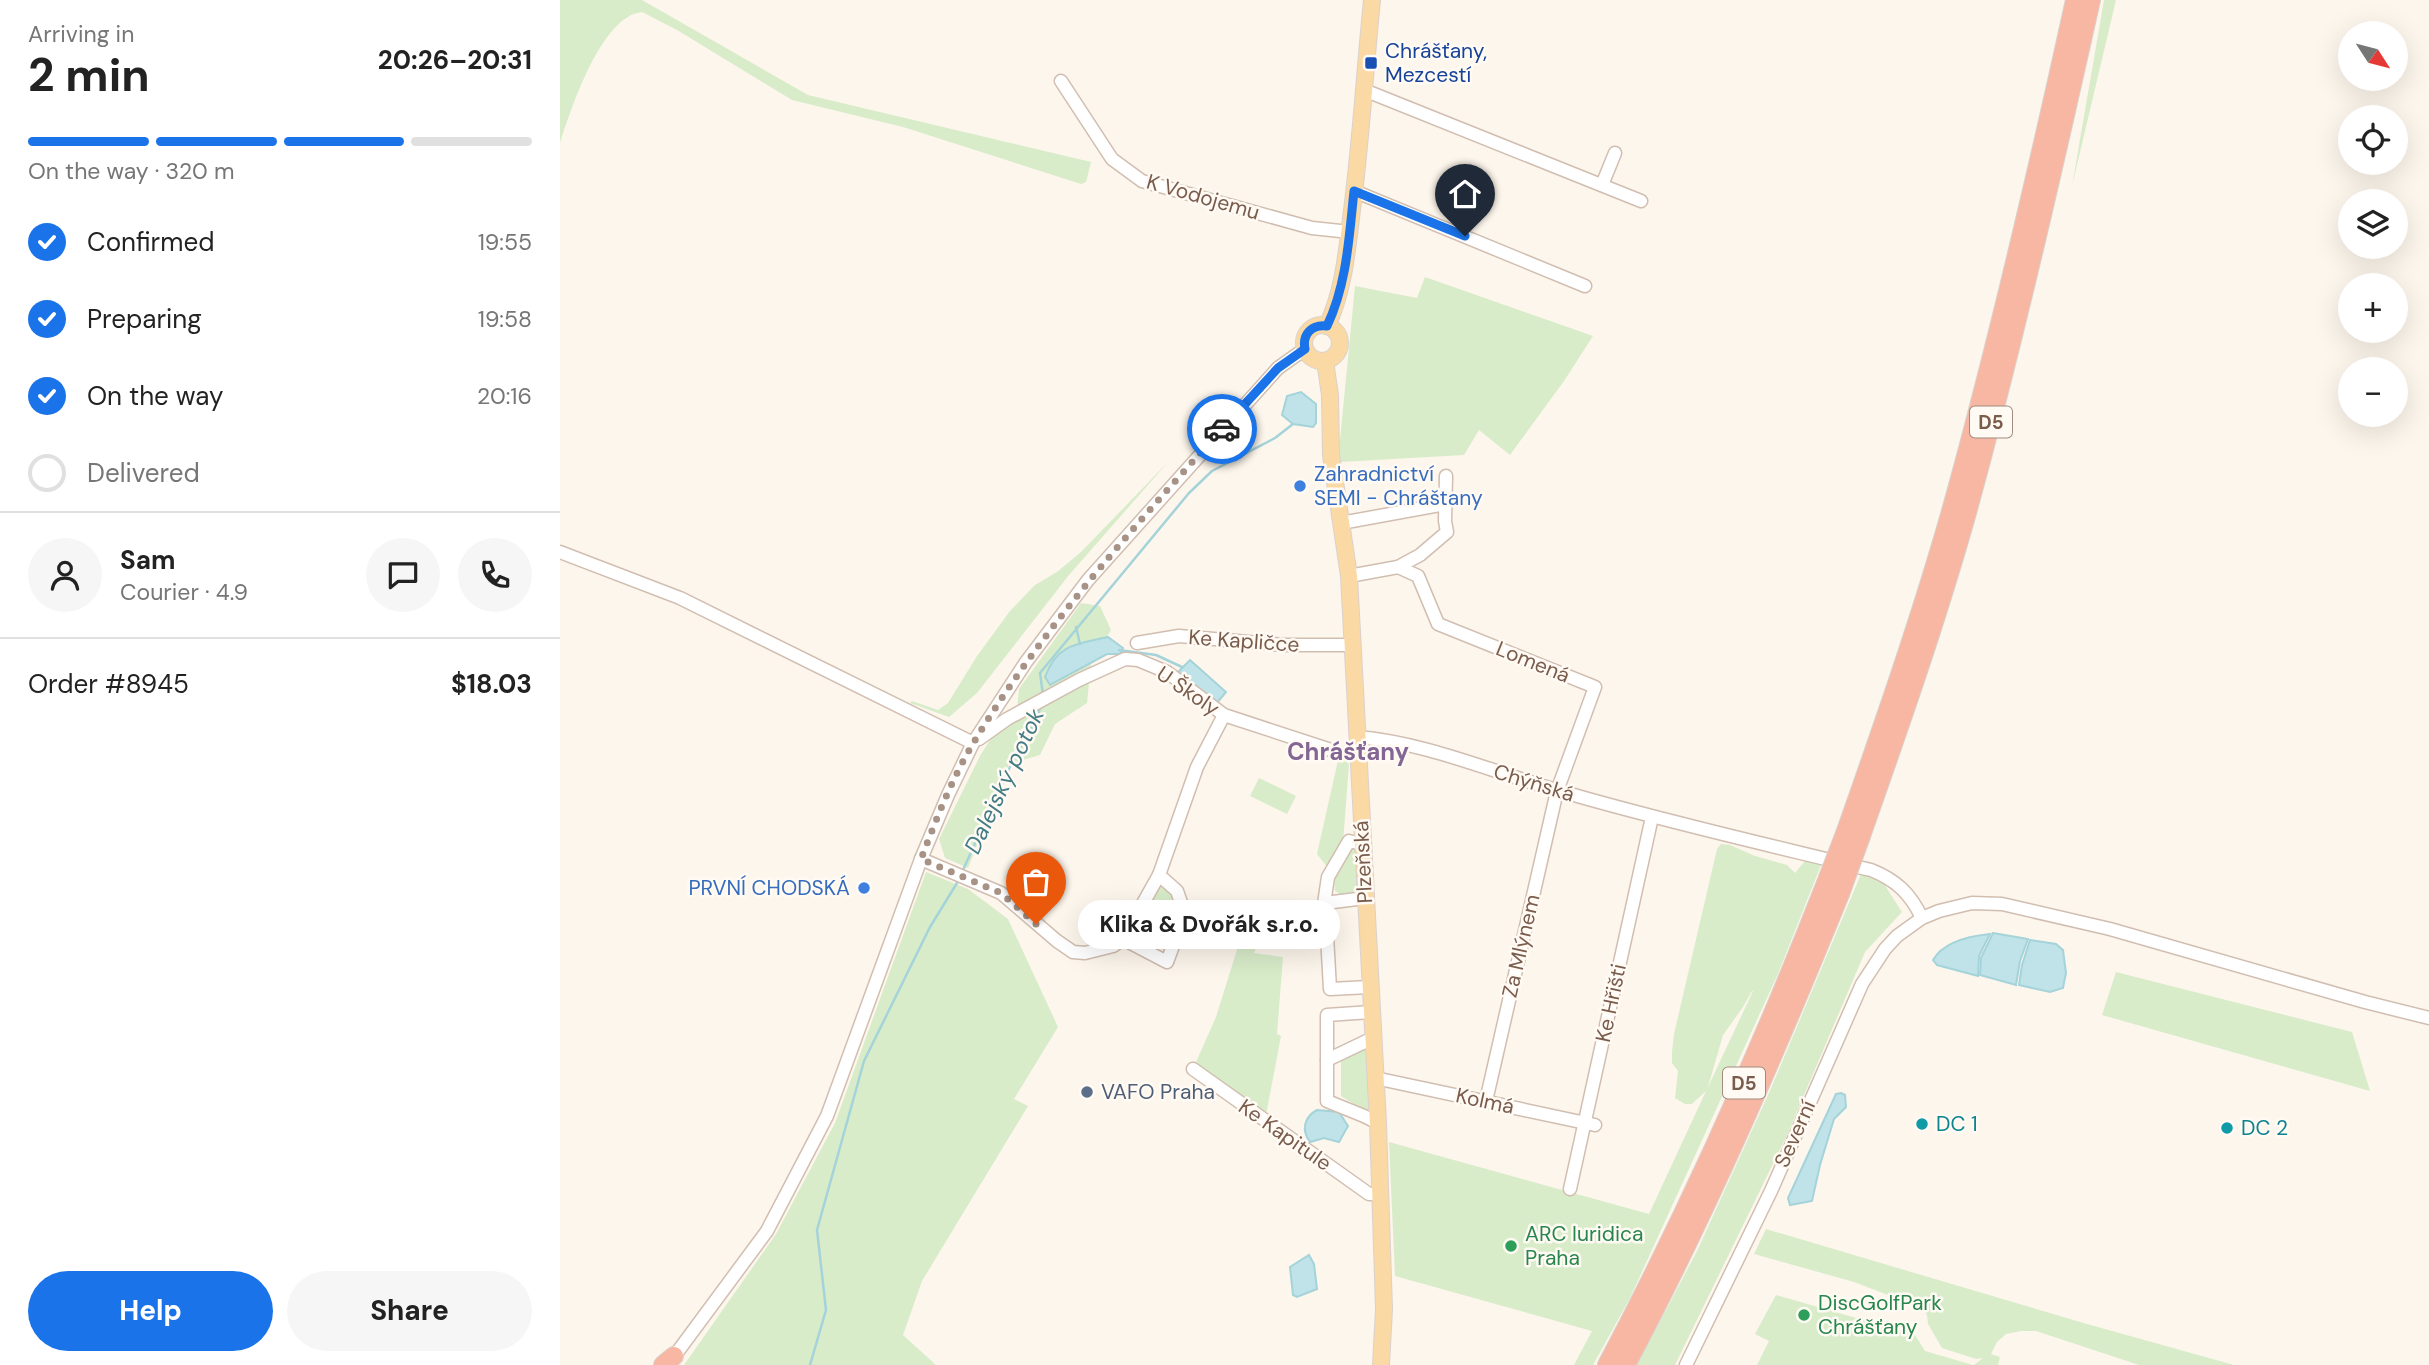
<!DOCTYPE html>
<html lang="en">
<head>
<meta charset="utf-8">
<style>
	body { margin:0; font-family:"DM Sans",sans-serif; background:#f6f6f6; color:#222; height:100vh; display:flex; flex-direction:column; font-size:26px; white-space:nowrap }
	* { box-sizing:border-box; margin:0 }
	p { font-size:23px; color:#767676 }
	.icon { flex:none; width:38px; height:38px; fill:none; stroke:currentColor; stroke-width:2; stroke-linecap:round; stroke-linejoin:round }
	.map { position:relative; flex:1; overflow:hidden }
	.side { display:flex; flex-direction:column; background:#fff; width:560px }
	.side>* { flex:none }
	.needle { width:46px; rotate:126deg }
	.buttons { position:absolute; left:1778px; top:21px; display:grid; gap:14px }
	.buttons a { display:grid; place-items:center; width:70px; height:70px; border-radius:50%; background:#fff; box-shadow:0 7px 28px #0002; font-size:35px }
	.pin { position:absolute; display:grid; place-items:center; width:60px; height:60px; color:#fff; margin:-72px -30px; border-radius:50% 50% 50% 0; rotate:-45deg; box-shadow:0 0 7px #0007 }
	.pin .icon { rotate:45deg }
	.courier { position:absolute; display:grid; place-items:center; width:70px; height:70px; margin:-35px; border:5px solid #1a73e8; border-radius:50%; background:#fff; color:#222; box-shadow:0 2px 9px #0007 }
	.bubble { position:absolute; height:49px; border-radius:24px; background:#fff; box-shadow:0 7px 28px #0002; font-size:23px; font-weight:700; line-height:49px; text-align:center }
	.head em { font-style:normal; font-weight:700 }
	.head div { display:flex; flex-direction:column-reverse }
	.head { display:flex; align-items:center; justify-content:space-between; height:119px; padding:0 28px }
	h1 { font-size:46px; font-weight:700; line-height:52px }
	.bar { display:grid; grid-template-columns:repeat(4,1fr); gap:10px 7px; align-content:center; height:84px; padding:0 28px }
	.bar i { height:9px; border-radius:5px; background:#e0e0e0 }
	.bar .on { background:#1a73e8 }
	.bar p { grid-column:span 4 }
	.line { display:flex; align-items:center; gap:18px; padding:0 28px; border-top:2px solid #e0e0e0 }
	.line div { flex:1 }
	.round { display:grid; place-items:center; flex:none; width:74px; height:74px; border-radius:37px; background:#f6f6f6 }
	ol { padding:0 28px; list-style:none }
	li { display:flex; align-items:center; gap:21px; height:77px }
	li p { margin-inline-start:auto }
	li .icon { padding:7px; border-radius:50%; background:#1a73e8; color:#fff; stroke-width:4 }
	li:last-child { color:#767676 }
	li i { width:38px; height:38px; border:4px solid #e0e0e0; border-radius:50% }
	.cta { display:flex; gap:14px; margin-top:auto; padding:14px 28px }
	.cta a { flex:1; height:80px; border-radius:42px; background:#1a73e8; color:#fff; font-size:28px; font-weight:700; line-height:80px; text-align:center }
	.cta a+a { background:#f6f6f6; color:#222 }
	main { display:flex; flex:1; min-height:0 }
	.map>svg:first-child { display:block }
	.green { fill:#d8ecc9; fill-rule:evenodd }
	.water { fill:#bfe3e8; stroke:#a5d3da; stroke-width:2 }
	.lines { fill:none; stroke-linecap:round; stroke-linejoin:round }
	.stream { stroke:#a5d3da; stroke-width:2.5 }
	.minor-casing { stroke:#d1beb0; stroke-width:15 }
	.major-casing { stroke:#dad1cd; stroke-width:18 }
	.highway-casing { stroke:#dad1cd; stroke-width:20 }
	.minor { stroke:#fff; stroke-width:12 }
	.major { stroke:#fbd9a5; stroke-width:16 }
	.highway { stroke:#f7b7a3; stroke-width:18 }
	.highway-bridge-casing { stroke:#dad1cd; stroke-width:20; stroke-linecap:butt }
	.highway-bridge { stroke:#f7b7a3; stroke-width:18 }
	.done { stroke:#a89285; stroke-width:7; stroke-dasharray:0 12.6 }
	.route { stroke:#1a73e8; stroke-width:9 }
	.transit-dot { fill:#1a4fb4; stroke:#fffaf3; stroke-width:2.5 }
	.shop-dot { fill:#3f7fe0; stroke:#fffaf3; stroke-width:2.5 }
	.service-dot { fill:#5c6f8a; stroke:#fffaf3; stroke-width:2.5 }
	.culture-dot { fill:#0f9aa8; stroke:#fffaf3; stroke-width:2.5 }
	.leisure-dot { fill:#2e9e5b; stroke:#fffaf3; stroke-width:2.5 }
	.labels { text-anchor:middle; stroke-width:5; stroke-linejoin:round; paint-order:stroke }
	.shield { fill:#fffaf3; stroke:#a28b7f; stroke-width:2 }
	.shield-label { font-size:19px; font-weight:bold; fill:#7a5c4d }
	.transit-label { font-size:21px; fill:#164399; stroke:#fffaf3; text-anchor:start }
	.street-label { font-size:21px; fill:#7a5c4d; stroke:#fffaf3 }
	.shop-label { font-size:21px; fill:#366cbe; stroke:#fffaf3; text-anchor:start }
	.service-label { font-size:21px; fill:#4e5e75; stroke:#fffaf3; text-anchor:start }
	.culture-label { font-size:21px; fill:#0d838f; stroke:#fffaf3; text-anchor:start }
	.leisure-label { font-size:21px; fill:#27864d; stroke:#fffaf3; text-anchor:start }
	.water-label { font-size:23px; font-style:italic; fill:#437c86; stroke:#fffaf3 }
	.quarter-label { font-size:24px; font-weight:bold; fill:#846695; stroke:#fffaf3 }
</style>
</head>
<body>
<main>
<section class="side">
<div class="head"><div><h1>2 min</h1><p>Arriving in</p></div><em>20:26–20:31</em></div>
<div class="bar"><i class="on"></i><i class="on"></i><i class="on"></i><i></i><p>On the way · 320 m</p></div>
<ol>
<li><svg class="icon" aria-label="check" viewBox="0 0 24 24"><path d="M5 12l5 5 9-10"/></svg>Confirmed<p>19:55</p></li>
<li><svg class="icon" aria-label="check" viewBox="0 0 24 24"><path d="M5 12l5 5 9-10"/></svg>Preparing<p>19:58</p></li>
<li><svg class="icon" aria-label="check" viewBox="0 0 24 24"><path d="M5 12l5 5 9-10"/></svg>On the way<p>20:16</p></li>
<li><i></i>Delivered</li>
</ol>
<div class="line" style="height:126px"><a class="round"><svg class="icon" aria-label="person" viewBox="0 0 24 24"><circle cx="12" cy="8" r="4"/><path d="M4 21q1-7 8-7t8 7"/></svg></a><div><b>Sam</b><p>Courier · 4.9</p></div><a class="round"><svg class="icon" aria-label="chat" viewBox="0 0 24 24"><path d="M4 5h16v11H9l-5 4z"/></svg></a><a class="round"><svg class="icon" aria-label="phone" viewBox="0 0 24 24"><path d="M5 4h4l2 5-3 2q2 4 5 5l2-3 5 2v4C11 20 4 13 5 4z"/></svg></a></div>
<div class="line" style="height:91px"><div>Order #8945</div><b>$18.03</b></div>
<div class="cta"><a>Help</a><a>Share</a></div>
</section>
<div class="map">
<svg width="1869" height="1365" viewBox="0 0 1869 1365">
	<rect width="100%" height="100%" fill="#fdf6ec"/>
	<!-- green -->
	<g class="green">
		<path d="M0,0h82l166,95 283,67 -5,20 -5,2 -178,-57 -111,-27 -115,-70 -35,-18c-41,4 -71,97 -82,131z"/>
		<path d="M1544,0h12l-44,186z"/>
		<path d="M865,277l168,59 -29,45 -54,74 -31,-25 -15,25 -124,7 -1,-12 16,-164 62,12z"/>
		<path d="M609,461l-100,114 -92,118 -28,24 -39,-14 2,-2 26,9 10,-7 29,-47 33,-45 25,-26 22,-13 24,-20z"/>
		<path d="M521,603l19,3 11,24 -20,33 -4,40 -32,21 -15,31 -31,9 -41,104 -23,-10 -6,-19 42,-85 10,-15 25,-20 3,-30z"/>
		<path d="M779,756l10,8 -6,79 -15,25 -11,-14z"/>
		<path d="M699,778l37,18 -9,18 -37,-18z"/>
		<path d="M1161,844l9,1 25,11 32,9 8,8 10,-12 16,4 -44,111 -147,322 -37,67h-19l18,-34 -197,-55 -6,-134 260,72 57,-123 -14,13h-7l-10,-6 3,-27 -6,-8v-11l2,-18 43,-185zM1192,991h1l-45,96 15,-52 20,-28z"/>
		<path d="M796,847l3,48 -14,2 -10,-6 -1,-16 11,-25z"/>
		<path d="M366,872l42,17 40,30 50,108 -44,72 14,7 -106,175 -19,54 33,30h-252l92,-131 59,-111z"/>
		<path d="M1301,874l23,10 18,28 -37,40 -78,183 -112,230h-38l61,-116 74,-163z"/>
		<path d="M602,881l19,30 -16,40 -35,-16z"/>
		<path d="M681,937l17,7 -4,9 29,4 -6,77 4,2 -15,79 -64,-46 -6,-7 20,-45z"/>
		<path d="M1556,972l236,60 18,59 -268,-76z"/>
		<path d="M805,1046l6,61 -6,4 -24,-15v-38z"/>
		<path d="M1206,1229l321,95 147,41h-95l-103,-34h-15l-15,3 -9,8 -6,12 9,3 -2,8h-24l9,-7 -7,1 -34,-11 -14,-24 -1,-9 -5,-7 -68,-26 -100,-28z"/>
		<path d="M1216,1295l139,40 10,16 48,14h-216l12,-24 -14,-7z"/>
	</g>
	<!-- water -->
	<g class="water">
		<path d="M741,392l15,12v19l-3,4 -20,-3 -11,-9 5,-19z"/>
		<path d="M548,637l15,11 -3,6h-13l-57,31 -5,-8c12,-33 32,-33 63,-40z"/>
		<path d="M630,660l36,32 -10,12 -39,-31z"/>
		<path d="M1433,933l35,6 -8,22 -4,24 -36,-10 1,-17z"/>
		<path d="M1430,934l-11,22 -1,20 -41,-11 -4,-5c11,-19 37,-24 57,-26z"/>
		<path d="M1470,940l26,4 7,6 3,23 -3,15 -13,4 -31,-7 3,-20z"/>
		<path d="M1281,1093l4,2 1,12 -12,12 -14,46 -8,36 -22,4 -2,-7 48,-104z"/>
		<path d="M757,1110l22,2 9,14 -9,16 -15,-4 -14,4c-9,-12 -6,-25 7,-32z"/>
		<path d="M749,1255l5,9 3,25 -20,8 -4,-2 -3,-28z"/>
	</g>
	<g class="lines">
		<!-- stream -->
		<g class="stream">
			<path d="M516,627l4,17"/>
			<path d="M559,650l37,5 26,12"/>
			<path d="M483,695l-3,-22 149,-180 23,-22 63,-33 18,-14"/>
			<path d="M403,870l51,-112 22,-37 5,-16"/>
			<path d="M250,1365l16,-55 -9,-80 47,-169 66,-134 27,-44"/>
		</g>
		<!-- minor casing -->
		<g class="minor-casing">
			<g id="minor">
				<path d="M501,81l51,78 30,22 170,47 38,4"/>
				<path d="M804,90l277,111"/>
				<path d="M1042,185l13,-32"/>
				<path d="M794,191l231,95"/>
				<path d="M781,523l104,-19"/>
				<path d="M0,552l120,46 293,145"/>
				<path d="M838,567l20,9 20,48 157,63 -38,104 -71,310"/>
				<path d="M789,576l49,-9 22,-12 27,-23 -2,-11 1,-45"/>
				<path d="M577,643l42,-7 104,9h70"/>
				<path d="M797,737c73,6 139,37 210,56 100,29 202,52 304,77 25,10 39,23 51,48"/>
				<path d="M419,739l28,-20 72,-39 46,-21 13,1 29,12 57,43 113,37"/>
				<path d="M802,844l-13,-3 -21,36 -6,40 5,19 3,53 39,-2"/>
				<path d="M361,859l80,34 56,48 16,11 12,1 28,-7 10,-7 36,-64 38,-108 27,-52"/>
				<path d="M765,903l40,-5"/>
				<path d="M563,939l44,23 18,-48 -8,-23 -18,-16"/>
				<path d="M811,1012l-44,3v86l37,15 14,7"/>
				<path d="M767,1060l46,-22"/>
				<path d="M633,1069l176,125h11"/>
				<path d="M815,1078l220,47"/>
				<path d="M1010,1189l82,-372"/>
				<path d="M110,1362l97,-131 60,-115 94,-257 27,-64 25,-52 53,-81 62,-82 190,-212 27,-19"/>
				<path d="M1126,1365l85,-174 91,-207 23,-35 12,-13 25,-18 17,-7 33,-8 30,1 108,25 255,73 64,16"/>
			</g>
		</g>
		<!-- major casing -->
		<g class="major-casing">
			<g id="major">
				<circle cx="762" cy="343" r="18"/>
				<path d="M767,326c17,-36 20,-76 25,-116 9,-70 13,-140 20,-210"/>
				<path d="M765,361l5,34 1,60 18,121 29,547 6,186 -3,56"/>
			</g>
		</g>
		<!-- highway casing -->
		<g class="highway-casing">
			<g id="highway">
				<path d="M1286,831c38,-108 76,-217 107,-327 46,-167 85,-335 122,-504"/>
				<path d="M1301,836c38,-108 76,-216 107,-327 46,-168 85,-339 123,-509"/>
				<path d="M103,1365l11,-9"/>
				<path d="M1047,1365c82,-155 153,-314 217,-477"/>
				<path d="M1066,1365c81,-153 149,-311 214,-471"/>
			</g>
		</g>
		<!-- minor -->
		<use href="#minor" class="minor"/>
		<!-- major -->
		<use href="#major" class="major"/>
		<!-- highway -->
		<use href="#highway" class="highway"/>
		<!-- highway-bridge casing -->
		<g class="highway-bridge-casing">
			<g id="highway-bridge">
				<path d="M1264,888l22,-57"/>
				<path d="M1280,894l21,-58"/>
			</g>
		</g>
		<!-- highway-bridge -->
		<use href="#highway-bridge" class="highway-bridge"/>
	</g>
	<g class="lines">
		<!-- done -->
		<path class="done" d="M476,924l-35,-31 -80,-34c15,-39 31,-81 53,-117 69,-115 159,-214 248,-313"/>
		<!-- route -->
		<path class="route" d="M662,429l56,-61 27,-19c-3,-15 7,-25 22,-23 20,-42 22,-89 27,-135l111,45"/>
	</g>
	<!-- markers -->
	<rect class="transit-dot" x="804" y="56" width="14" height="14" rx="3.5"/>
	<g class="shop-dot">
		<circle cx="740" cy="486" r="7"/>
		<circle cx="304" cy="888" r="7"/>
	</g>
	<circle class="service-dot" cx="527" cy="1092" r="7"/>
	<g class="culture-dot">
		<circle cx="1362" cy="1124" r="7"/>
		<circle cx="1667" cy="1128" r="7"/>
	</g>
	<g class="leisure-dot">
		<circle cx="951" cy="1246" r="7"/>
		<circle cx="1244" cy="1315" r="7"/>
	</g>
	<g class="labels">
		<!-- shield labels -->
		<g class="shield">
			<rect x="1410" y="406.5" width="42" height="31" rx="5"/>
			<rect x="1163" y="1067.5" width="42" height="31" rx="5"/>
		</g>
		<g class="shield-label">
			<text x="1431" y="429">D5</text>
			<text x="1184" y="1090">D5</text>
		</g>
		<!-- transit labels -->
		<g class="transit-label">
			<text x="825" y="58">Chrášťany,<tspan x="825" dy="24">Mezcestí</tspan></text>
		</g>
		<!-- street labels -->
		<g class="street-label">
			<text transform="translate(643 197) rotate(16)" y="7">K Vodojemu</text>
			<text transform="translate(684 641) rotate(4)" y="7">Ke Kapličce</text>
			<text transform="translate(973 662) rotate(22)" y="7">Lomená</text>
			<text transform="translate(628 691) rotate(34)" y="7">U Školy</text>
			<text transform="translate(974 783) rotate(17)" y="7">Chýňská</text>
			<text transform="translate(803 862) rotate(-93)" y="7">Plzeňská</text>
			<text transform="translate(961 946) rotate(-77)" y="7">Za Mlýnem</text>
			<text transform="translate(1051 1003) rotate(-78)" y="7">Ke Hřišti</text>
			<text transform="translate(925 1101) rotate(12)" y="7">Kolmá</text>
			<text transform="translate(1235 1134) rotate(-66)" y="7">Severní</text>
			<text transform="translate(725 1135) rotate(35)" y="7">Ke Kapitule</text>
		</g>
		<!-- shop labels -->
		<g class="shop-label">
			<text x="754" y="481">Zahradnictví<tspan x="754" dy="24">SEMI - Chráštany</tspan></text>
			<text x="290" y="895" text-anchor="end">PRVNÍ CHODSKÁ</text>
		</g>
		<!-- service labels -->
		<g class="service-label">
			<text x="541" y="1099">VAFO Praha</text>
		</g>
		<!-- culture labels -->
		<g class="culture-label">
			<text x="1376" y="1131">DC 1</text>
			<text x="1681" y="1135">DC 2</text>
		</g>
		<!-- leisure labels -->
		<g class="leisure-label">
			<text x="965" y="1241">ARC Iuridica<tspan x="965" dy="24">Praha</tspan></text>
			<text x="1258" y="1310">DiscGolfPark<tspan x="1258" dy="24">Chrášťany</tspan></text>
		</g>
		<!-- water labels -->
		<g class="water-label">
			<text transform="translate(444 781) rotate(-65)" y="8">Dalejský potok</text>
		</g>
		<!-- quarter labels -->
		<g class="quarter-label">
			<text x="788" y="760">Chrášťany</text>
		</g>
	</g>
</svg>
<div class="buttons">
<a><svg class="needle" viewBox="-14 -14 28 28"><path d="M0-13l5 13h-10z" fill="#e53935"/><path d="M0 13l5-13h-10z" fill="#767676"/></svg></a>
<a><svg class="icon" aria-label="locate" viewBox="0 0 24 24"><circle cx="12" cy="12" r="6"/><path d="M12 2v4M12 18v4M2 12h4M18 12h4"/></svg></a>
<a><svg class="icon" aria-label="layers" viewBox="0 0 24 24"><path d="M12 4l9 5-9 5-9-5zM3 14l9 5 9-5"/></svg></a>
<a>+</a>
<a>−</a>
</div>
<div class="pin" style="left:476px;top:924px;background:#ea580c"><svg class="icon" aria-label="bag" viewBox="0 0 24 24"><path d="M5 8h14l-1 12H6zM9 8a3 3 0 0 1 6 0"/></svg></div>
<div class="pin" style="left:905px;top:236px;background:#1f2937"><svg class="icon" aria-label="home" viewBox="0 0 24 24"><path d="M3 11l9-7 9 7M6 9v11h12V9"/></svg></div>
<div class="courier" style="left:662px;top:429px"><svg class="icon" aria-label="car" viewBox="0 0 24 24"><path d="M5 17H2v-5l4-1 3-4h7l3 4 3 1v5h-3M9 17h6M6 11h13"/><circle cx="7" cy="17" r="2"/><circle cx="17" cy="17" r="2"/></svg></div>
<div class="bubble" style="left:518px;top:900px;width:262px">Klika &amp; Dvořák s.r.o.</div>
</div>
</main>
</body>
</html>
